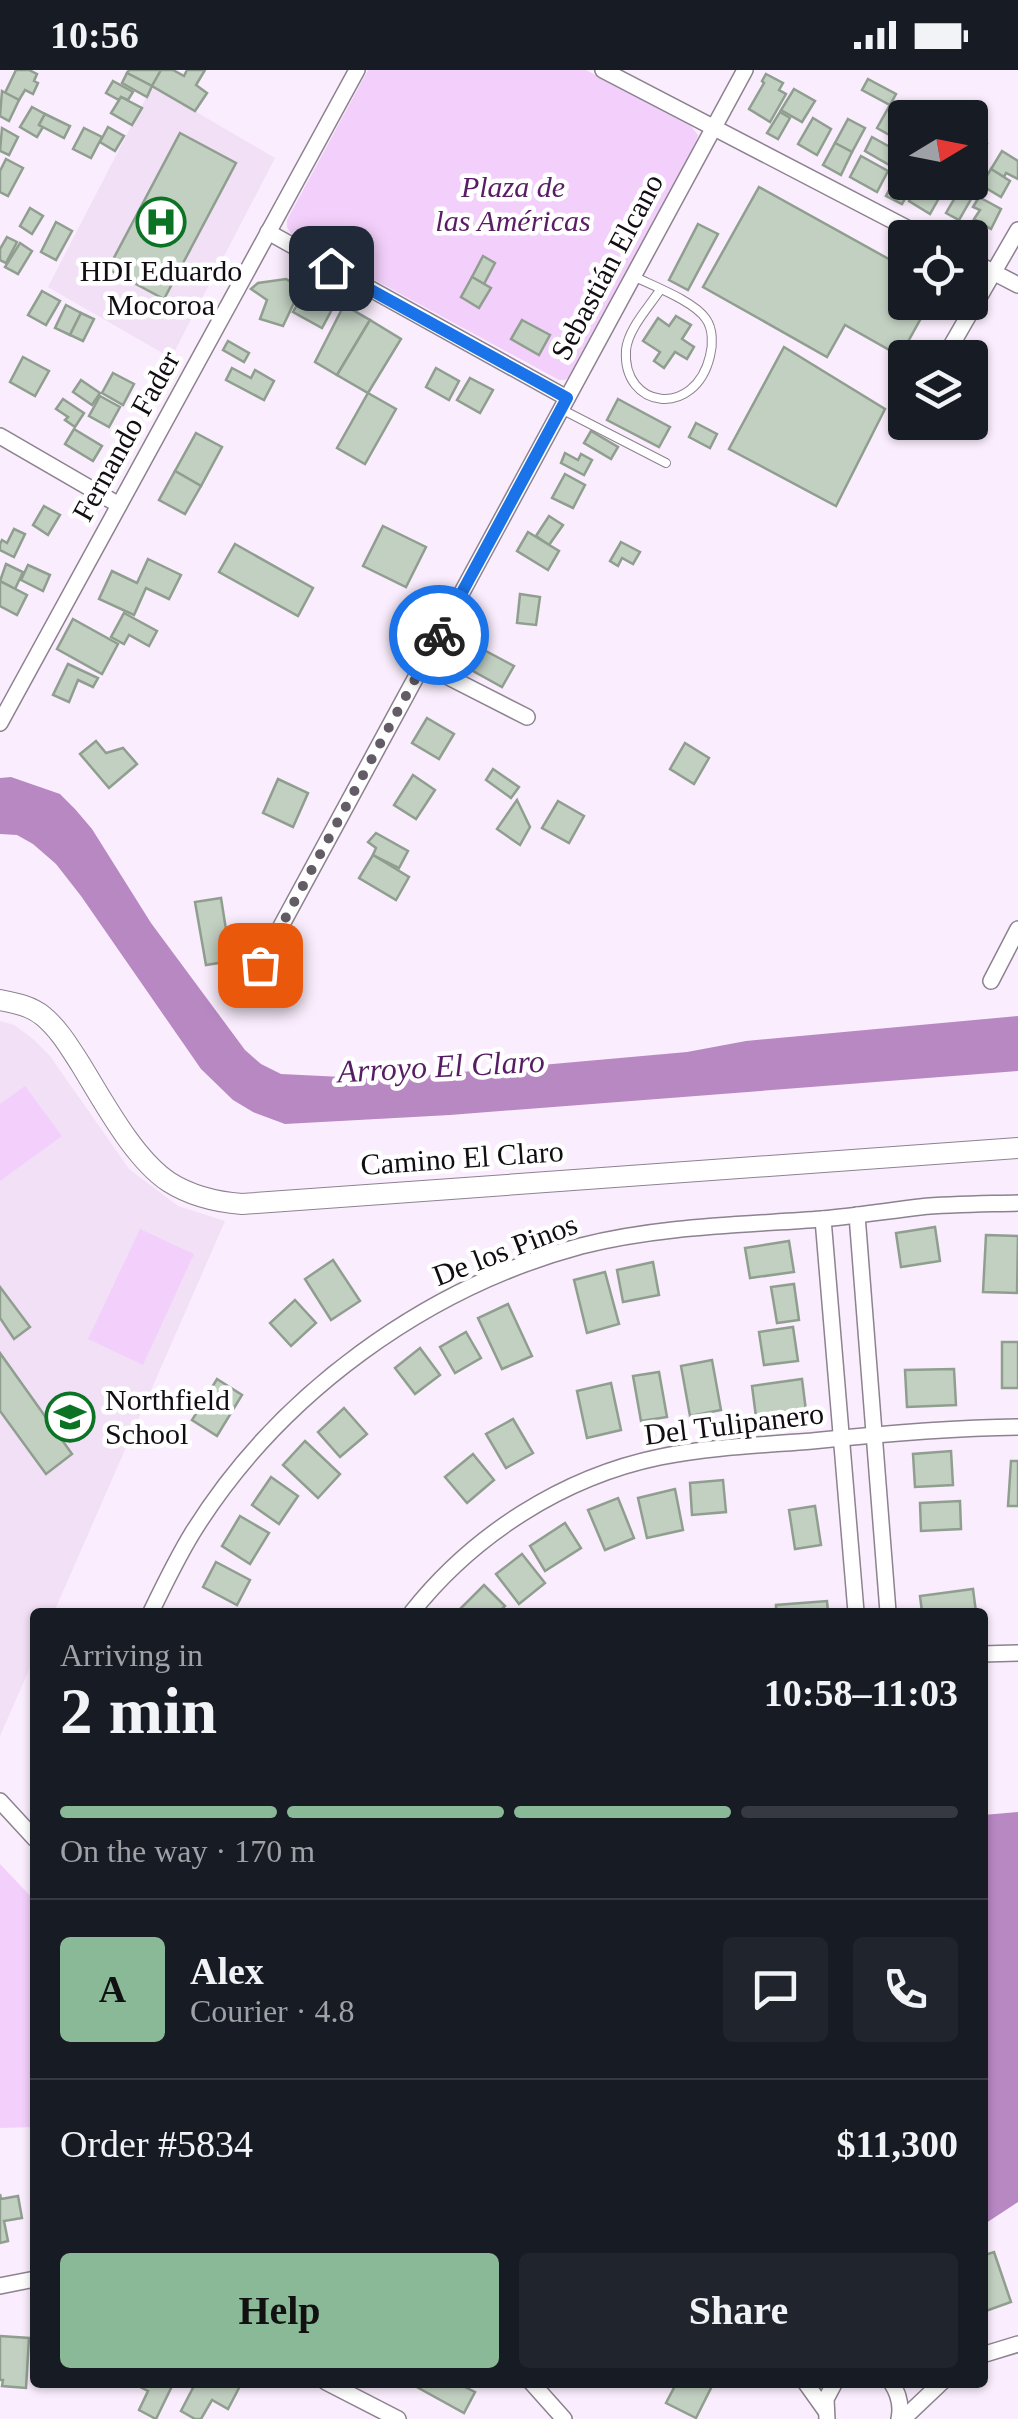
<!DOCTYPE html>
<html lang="en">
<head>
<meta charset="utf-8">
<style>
	body { margin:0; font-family:"Times New Roman",serif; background:#20242c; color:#f1f3f6; height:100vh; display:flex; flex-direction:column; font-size:38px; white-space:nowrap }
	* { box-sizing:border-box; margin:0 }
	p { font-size:32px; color:#9ea1a6 }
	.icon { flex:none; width:55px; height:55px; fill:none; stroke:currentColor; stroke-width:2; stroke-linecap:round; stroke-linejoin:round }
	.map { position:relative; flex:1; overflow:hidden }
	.sheet { position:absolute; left:30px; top:1538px; width:958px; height:780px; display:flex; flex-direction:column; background:#171b24; border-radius:10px; box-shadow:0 2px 8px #0004 }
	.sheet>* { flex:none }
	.needle { width:65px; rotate:80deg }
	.controls { position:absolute; left:888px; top:30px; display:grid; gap:20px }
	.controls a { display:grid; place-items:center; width:100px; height:100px; border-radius:10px; background:#171b24; box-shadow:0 2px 8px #0004; font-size:50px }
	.pin { position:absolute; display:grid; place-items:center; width:85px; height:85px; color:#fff; margin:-42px; border-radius:20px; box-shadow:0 5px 15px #0006 }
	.courier { position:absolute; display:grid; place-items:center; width:100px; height:100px; margin:-50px; border:8px solid #1a73e8; border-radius:50%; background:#fff; color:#222; box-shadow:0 2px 12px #0007 }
	.head em { font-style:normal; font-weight:700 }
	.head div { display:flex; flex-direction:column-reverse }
	.head { display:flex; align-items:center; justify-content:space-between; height:170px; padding:0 30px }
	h1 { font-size:65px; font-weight:700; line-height:75px }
	.bar { display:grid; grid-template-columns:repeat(4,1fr); gap:15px 10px; align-content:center; height:120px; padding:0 30px }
	.bar i { height:12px; border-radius:8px; background:#363941 }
	.bar .active { background:#8ab998 }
	.bar p { grid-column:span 4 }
	.line { display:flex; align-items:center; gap:25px; padding:0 30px; border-top:2px solid #363941 }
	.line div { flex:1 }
	.round { display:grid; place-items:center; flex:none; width:105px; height:105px; border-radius:10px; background:#20242c }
	.button { display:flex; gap:20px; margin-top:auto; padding:20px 30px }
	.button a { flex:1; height:115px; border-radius:10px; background:#8ab998; color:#111; font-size:40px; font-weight:700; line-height:115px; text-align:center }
	.button a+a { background:#20242c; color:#f1f3f6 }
	.status { display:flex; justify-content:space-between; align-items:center; height:70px; padding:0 50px; background:#171b24; direction:ltr }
	.status svg { height:28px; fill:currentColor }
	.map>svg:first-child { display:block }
	.built { fill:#f2e0f6 }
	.green { fill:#f3d0fb }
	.water { fill:#b888c3 }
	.building { fill:#c2d0c2; stroke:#909e90; stroke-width:2.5 }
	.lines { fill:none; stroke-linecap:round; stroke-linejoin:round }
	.service-casing { stroke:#8d8290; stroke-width:10 }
	.minor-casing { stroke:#8d8290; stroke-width:18 }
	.tertiary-casing { stroke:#8d8290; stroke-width:22 }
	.service { stroke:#fff; stroke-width:8 }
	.minor { stroke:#fff; stroke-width:15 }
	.tertiary { stroke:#fff; stroke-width:20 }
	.done { stroke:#635b65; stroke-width:10; stroke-dasharray:0 18 }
	.route { stroke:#1a73e8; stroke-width:12 }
	.labels { text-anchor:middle; stroke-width:9; stroke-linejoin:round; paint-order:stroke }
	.park-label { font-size:30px; font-style:italic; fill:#581d64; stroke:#fff }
	.street-label { font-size:30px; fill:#120d13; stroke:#fff }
	.poi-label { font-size:30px; fill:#120d13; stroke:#fff }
	.water-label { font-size:32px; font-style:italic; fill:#571d64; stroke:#fff }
</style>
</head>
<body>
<div class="status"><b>10:56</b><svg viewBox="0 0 49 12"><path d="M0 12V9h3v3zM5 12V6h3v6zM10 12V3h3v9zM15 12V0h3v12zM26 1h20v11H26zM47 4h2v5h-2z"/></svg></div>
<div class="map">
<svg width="1018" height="2349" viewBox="0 0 1018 2349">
	<rect width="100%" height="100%" fill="#faedfd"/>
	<!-- built -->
	<g class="built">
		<path d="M152,16l123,72 -104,200 -123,-71z"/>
		<path d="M0,951l14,4 19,14 17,17 79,113 49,37 47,15 -171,391h-19v44l-35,80z"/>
	</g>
	<!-- green -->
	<g class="green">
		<path d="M368,0h218l105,56 7,9 -3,10 -125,231 -5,4h-6l-267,-145 -5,-8v-7z"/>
		<path d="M25,1016l37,50 -62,45v-77z"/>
		<path d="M140,1159l54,25 -51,111 -55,-26z"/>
		<path d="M0,1794l35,37v226l-35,1z"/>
	</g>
	<!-- water -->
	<g class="water">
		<path d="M11,707l49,17 15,15 17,20 59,94 94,127 16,14 20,10 102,5 304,-27 59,-11 272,-25v55l-568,44 -165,9 -32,-12 -20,-12 -32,-31 -120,-173 -25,-32 -23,-20 -16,-9 -17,-1v-56z"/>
		<path d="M1018,1742v390l-35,23v-410z"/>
	</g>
	<!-- building -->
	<g class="building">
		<path d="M16,0h13l8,4 -3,7 4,2 -5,11 -8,-4 -6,10 -14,-7z"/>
		<path d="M129,0h31l1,1 -9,15 -25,-13z"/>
		<path d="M173,0l11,6 3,-6h18l-9,15 11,8 -12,18 -43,-25 9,-16z"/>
		<path d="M127,3l25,13 -5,11 -25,-14z"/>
		<path d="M766,4l17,9 -4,7 7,4 -16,28 -21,-13 15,-26 -2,-2z"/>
		<path d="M868,9l28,15 -6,11 -28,-15z"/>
		<path d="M113,11l20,11 -5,8 -7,-3 -2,3 -13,-7z"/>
		<path d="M794,19l21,12 -13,21 -21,-12z"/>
		<path d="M2,21l17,9 -10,21 -9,-5z"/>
		<path d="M121,27l21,11 -10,17 -21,-12z"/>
		<path d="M890,35l18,10 -13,23 -18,-10z"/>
		<path d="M32,37l13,7 -6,11 4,2 -6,10 -17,-10z"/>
		<path d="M780,42l10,6 -12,21 -11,-6z"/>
		<path d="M45,44l25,12 -6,12 -25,-13z"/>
		<path d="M813,48l18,11 -14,26 -19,-11z"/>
		<path d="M848,49l17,9 -13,24 -17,-9z"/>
		<path d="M108,57l16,9 -9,15 -15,-9z"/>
		<path d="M2,58l16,9 -9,18 -9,-4z"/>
		<path d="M84,58l18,9 -11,21 -18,-9z"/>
		<path d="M180,63l56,30 -72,136 -56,-30z"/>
		<path d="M872,67l27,15 -8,14 -26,-15z"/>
		<path d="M977,68l10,6 -16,28 -1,-22z"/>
		<path d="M835,73l17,9 -11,23 -18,-10z"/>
		<path d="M1002,81l16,10v18l-12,-6 -2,4 -13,-8z"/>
		<path d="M861,86l27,15 -11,21 -27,-15z"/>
		<path d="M6,89l17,9 -15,28 -8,-4v-21z"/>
		<path d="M991,99l19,12 -9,16 -20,-12z"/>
		<path d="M899,101l6,3 -1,8 8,4 -10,18 -16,-8z"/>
		<path d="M971,102l12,6 -24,42 -13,-7 18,-31h6z"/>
		<path d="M921,112h8l14,9 -13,23 -21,-13z"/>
		<path d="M759,117l146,81v34h25l-30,54 -55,-31 -18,32 -124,-70z"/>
		<path d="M979,127l22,12 -10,20 -17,-10 6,-9 -7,-3z"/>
		<path d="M30,138l13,8 -11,18 -12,-8z"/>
		<path d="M56,152l16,9 -16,29 -15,-8z"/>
		<path d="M698,154l20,10 -30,56 -19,-10z"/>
		<path d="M7,167l10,5 -11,21 -6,-3v-11z"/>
		<path d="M20,173l12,8 -14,23 -13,-7z"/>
		<path d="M483,186l12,7 -11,21 -12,-7z"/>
		<path d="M472,207l19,11 -12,20 -18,-11z"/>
		<path d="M286,209l15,9 -18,38 -23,-7 7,-19 -16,-11 7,-6z"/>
		<path d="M309,214l28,16 -15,28 -29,-16z"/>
		<path d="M42,221l18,10 -14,24 -18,-10z"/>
		<path d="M66,235l15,8 -11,22 -15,-7z"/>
		<path d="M344,235l26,15 -33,55 -22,-13z"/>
		<path d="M81,243l13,6 -11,22 -13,-6z"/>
		<path d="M676,246l15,9 -9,14 12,8 -7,12 -12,-7 -11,16 -10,-7 6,-9 -17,-11 15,-23 11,8z"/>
		<path d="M370,250l31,19 -33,54 -31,-18z"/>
		<path d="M522,250l28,15 -11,20 -28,-16z"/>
		<path d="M228,271l21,12 -5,9 -21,-12z"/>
		<path d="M784,277l101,62 -49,97 -107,-57z"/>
		<path d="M23,287l26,14 -14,25 -25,-14z"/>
		<path d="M232,298l19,10 4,-8 19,11 -10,19 -38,-20z"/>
		<path d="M436,298l23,13 -10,19 -23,-13z"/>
		<path d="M113,303l21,11 -11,21 -21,-12z"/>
		<path d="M470,308l23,12 -13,23 -23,-13z"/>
		<path d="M81,310l19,13 -8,12 -19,-13z"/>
		<path d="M368,323l28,16 -31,55 -28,-16z"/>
		<path d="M100,326l20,11 -11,20 -20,-11z"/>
		<path d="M63,329l21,14 -9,14 -10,-7 3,-3 -12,-8z"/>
		<path d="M618,329l52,28 -11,20 -52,-27z"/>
		<path d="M696,353l21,11 -7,14 -21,-11z"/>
		<path d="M74,359l28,17 -9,15 -28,-17z"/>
		<path d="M591,361l27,16 -7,12 -27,-16z"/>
		<path d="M196,363l26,14 -21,39 -26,-15z"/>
		<path d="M565,383l13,7 3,-6 11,6 -8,15 -23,-12z"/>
		<path d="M175,401l26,15 -16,28 -26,-14z"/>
		<path d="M565,404l20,11 -12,23 -21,-10z"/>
		<path d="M44,436l16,9 -12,20 -15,-10z"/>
		<path d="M549,446l14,9 -14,20 -13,-9z"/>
		<path d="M383,456l43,21 -20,40 -43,-21z"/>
		<path d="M14,459l11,5 -11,23 -14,-7v-6l2,-4 5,3z"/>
		<path d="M528,462l31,19 -11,19 -31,-19z"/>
		<path d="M621,472l19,10 -7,12 -11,-6 -4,8 -8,-5z"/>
		<path d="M235,474l78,44 -15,28 -79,-44z"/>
		<path d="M148,489l33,16 -12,24 -23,-11 -12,27 -35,-16 13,-28 25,12z"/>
		<path d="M6,494l17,8 -8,17 -15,-8z"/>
		<path d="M28,495l22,10 -7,16 -22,-11z"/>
		<path d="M0,511l27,14 -10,20 -17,-9z"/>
		<path d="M520,524l20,3 -4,28 -19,-2z"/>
		<path d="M124,543l33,18 -8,15 -20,-11 -5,9 -13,-7z"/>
		<path d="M73,549l45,25 -16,30 -45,-25z"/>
		<path d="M484,580l30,16 -12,21 -29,-16z"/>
		<path d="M68,594l30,14 -5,9 -15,-7 -9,22 -16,-7z"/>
		<path d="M427,648l27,16 -15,25 -27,-16z"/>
		<path d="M96,671l10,12 17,-5 14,16 -28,24 -29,-34z"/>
		<path d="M685,673l24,15 -15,26 -24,-15z"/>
		<path d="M493,699l26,18 -8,11 -25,-18z"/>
		<path d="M413,705l22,15 -19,29 -22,-14z"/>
		<path d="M278,709l30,14 -15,34 -30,-14z"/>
		<path d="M517,730l13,27 -10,18 -23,-16z"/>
		<path d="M558,731l26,15 -15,27 -27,-15z"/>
		<path d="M376,763l32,18 -9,17 -26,-13 3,-7 -8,-6z"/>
		<path d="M373,785l36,22 -13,23 -37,-22z"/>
		<path d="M221,828l10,63 -25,4 -11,-63z"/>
		<path d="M935,1157l5,34 -39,6 -5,-34z"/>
		<path d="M986,1165l32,1 -1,57 -34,-1z"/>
		<path d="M789,1171l5,31 -44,6 -5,-30z"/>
		<path d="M333,1190l27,41 -29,19 -26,-41z"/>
		<path d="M653,1192l6,33 -36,7 -6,-32z"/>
		<path d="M605,1202l14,52 -32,9 -13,-53z"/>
		<path d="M794,1214l5,36 -22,3 -6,-36z"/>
		<path d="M0,1217l30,40 -16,12 -14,-21z"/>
		<path d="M295,1230l21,23 -25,23 -21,-23z"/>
		<path d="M508,1234l24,52 -30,13 -24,-51z"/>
		<path d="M793,1257l5,34 -34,4 -5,-33z"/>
		<path d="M466,1262l15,26 -26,15 -15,-26z"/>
		<rect x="1002" y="1272" width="16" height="46"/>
		<path d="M420,1278l20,27 -25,19 -20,-26z"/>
		<path d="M0,1283l72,101 -26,20 -46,-63z"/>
		<path d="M712,1290l9,50 -31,6 -9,-50z"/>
		<path d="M954,1299l2,36 -49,2 -2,-37z"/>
		<path d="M659,1302l8,45 -26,4 -8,-45z"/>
		<path d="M217,1309l25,16 -25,41 -25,-16z"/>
		<path d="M802,1309l4,32 -50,6 -4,-31z"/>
		<path d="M611,1313l10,47 -34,8 -10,-47z"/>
		<path d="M344,1338l23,26 -27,23 -22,-25z"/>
		<path d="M513,1349l20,34 -27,15 -20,-34z"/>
		<path d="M305,1371l35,33 -22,24 -35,-33z"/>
		<path d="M951,1381l2,34 -38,2 -2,-33z"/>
		<path d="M473,1384l21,26 -27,23 -22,-26z"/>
		<path d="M1011,1391h7v45h-10z"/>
		<path d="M271,1407l27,19 -19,28 -27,-19z"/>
		<path d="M723,1410l3,32 -34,3 -2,-32z"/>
		<path d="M675,1419l8,41 -36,8 -9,-40z"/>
		<path d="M618,1428l16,40 -29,12 -17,-40z"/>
		<path d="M960,1431l1,28 -40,2 -1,-28z"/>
		<path d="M815,1436l6,39 -26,4 -6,-39z"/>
		<path d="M240,1446l29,17 -19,31 -28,-18z"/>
		<path d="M565,1453l16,25 -36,23 -15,-25z"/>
		<path d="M522,1484l23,29 -26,21 -23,-30z"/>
		<path d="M216,1492l34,18 -13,25 -34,-18z"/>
		<path d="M484,1515l21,21 -6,6h-42z"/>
		<path d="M973,1519l3,23h-54l-2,-16z"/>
		<path d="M827,1531l1,11h-52v-7z"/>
		<path d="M0,2124l1,5 17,-3 4,22 -18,3 4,20 -8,2z"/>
		<path d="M994,2182l17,50 -28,10 -1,-56z"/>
		<path d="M0,2266l29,2 -3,50 -24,-2 1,-6h-3z"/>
		<path d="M130,2312h44l-18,37 -17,-9 9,-19z"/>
		<path d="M196,2312h38l6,4 -12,23 -16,-9 -11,19h-6l-14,-8z"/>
		<path d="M417,2312h51l-3,5 10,5 -11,21 -49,-27z"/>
		<path d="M677,2312h37l-18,36 -30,-15z"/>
	</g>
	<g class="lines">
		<!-- service casing -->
		<g class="service-casing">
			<g id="service">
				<path d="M633,206c20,10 61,25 73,43 7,10 7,25 4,37 -15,63 -88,53 -84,-6 2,-21 23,-43 34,-60"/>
				<path d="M561,339l105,54"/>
			</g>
		</g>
		<!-- minor casing -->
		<g class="minor-casing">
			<g id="minor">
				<path d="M603,0l323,168"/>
				<path d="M268,162l299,166"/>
				<path d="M970,190l48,25"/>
				<path d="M944,288l74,-128"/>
				<path d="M0,366l119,69"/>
				<path d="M423,594l104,53"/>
				<path d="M0,653l357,-653"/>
				<path d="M260,895l485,-895"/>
				<path d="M991,911l27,-52"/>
				<path d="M857,1145l31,397"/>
				<path d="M823,1149l33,393"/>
				<path d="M151,1542c13,-27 26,-54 42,-80 86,-138 232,-244 388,-286 78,-20 161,-21 241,-27 33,-3 65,-8 98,-12 32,-3 65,-3 98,-4"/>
				<path d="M412,1542c61,-77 151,-135 248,-155 50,-10 102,-12 152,-16 68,-7 137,-13 206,-14"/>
				<path d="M982,1584l36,-1"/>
				<path d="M0,1731l35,38"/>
				<path d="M0,2216l35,-7"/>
				<path d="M982,2285l36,-11"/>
				<path d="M326,2312l72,37"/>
				<path d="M531,2312l33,37"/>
				<path d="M805,2312l20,28"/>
				<path d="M891,2312c8,12 11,23 8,37"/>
				<path d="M827,2349l-1,-20 9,-17"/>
				<path d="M903,2349l39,-37"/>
			</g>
		</g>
		<!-- tertiary casing -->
		<g class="tertiary-casing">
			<path id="tertiary" d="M0,930c15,3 31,6 43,16 16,13 27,32 38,49 22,36 53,94 88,117 22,14 47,20 73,22l776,-56"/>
		</g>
		<!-- service -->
		<use href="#service" class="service"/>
		<!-- minor -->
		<use href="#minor" class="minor"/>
		<!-- tertiary -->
		<use href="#tertiary" class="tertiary"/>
	</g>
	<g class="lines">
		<!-- done -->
		<path class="done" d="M260,895l179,-330"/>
		<!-- route -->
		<path class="route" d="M331,198l236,130 -128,237"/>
	</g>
	<!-- icons -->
	<defs>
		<g id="hospital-ring" transform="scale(2.5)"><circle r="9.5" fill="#fff" stroke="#0c7325" stroke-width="1.5"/><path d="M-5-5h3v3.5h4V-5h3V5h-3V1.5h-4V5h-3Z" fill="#0c7325"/></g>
		<g id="school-ring" transform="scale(2.5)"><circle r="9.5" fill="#fff" stroke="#0c7325" stroke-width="1.5"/><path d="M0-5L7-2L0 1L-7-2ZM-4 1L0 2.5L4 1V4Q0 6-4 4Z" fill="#0c7325"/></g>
	</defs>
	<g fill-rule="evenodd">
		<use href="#hospital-ring" x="161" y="152"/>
		<use href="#school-ring" x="70" y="1347"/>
	</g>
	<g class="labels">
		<!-- park labels -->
		<g class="park-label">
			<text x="513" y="127">Plaza de<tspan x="513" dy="34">las Américas</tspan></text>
		</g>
		<!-- street labels -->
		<g class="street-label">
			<text transform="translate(607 197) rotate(-62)" y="10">Sebastián Elcano</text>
			<text transform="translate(126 366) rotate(-61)" y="10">Fernando Fader</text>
			<text transform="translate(462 1088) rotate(-4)" y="10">Camino El Claro</text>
			<text transform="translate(505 1180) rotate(-21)" y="10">De los Pinos</text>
			<text transform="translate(734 1354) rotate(-7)" y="10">Del Tulipanero</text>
		</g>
		<!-- poi labels -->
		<g class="poi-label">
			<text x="161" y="211">HDI Eduardo<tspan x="161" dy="34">Mocoroa</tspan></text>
			<text x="105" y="1340" text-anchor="start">Northfield<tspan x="105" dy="34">School</tspan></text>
		</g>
		<!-- water labels -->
		<g class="water-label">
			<text transform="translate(441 996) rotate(-3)" y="11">Arroyo El Claro</text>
		</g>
	</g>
</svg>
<div class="controls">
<a><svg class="needle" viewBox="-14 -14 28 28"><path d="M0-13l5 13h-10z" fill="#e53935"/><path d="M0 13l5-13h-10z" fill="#9ea1a6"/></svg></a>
<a><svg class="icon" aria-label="locate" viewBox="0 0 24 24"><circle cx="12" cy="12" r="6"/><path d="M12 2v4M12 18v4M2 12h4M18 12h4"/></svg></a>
<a><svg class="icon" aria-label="layers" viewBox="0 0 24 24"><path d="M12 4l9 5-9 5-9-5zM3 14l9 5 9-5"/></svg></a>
</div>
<div class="pin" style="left:260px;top:895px;background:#ea580c"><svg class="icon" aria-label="bag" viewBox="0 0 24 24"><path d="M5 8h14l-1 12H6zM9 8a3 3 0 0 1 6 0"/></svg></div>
<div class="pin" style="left:331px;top:198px;background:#1f2937"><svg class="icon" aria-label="home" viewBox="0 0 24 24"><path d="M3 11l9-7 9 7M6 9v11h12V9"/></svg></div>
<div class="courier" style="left:439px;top:565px"><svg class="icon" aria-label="bike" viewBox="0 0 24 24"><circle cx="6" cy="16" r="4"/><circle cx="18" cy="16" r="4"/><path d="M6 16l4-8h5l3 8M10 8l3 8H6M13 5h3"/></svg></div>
<section class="sheet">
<div class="head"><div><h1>2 min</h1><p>Arriving in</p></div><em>10:58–11:03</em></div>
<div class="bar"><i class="active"></i><i class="active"></i><i class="active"></i><i></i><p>On the way · 170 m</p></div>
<div class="line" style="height:180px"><b class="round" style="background:#8ab998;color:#111">A</b><div><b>Alex</b><p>Courier · 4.8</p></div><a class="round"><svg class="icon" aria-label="chat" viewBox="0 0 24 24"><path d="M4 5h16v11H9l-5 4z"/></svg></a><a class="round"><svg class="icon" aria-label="phone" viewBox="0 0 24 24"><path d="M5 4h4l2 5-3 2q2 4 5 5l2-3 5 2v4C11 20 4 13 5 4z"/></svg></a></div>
<div class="line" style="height:130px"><div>Order #5834</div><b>$11,300</b></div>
<div class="button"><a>Help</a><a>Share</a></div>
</section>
</div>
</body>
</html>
